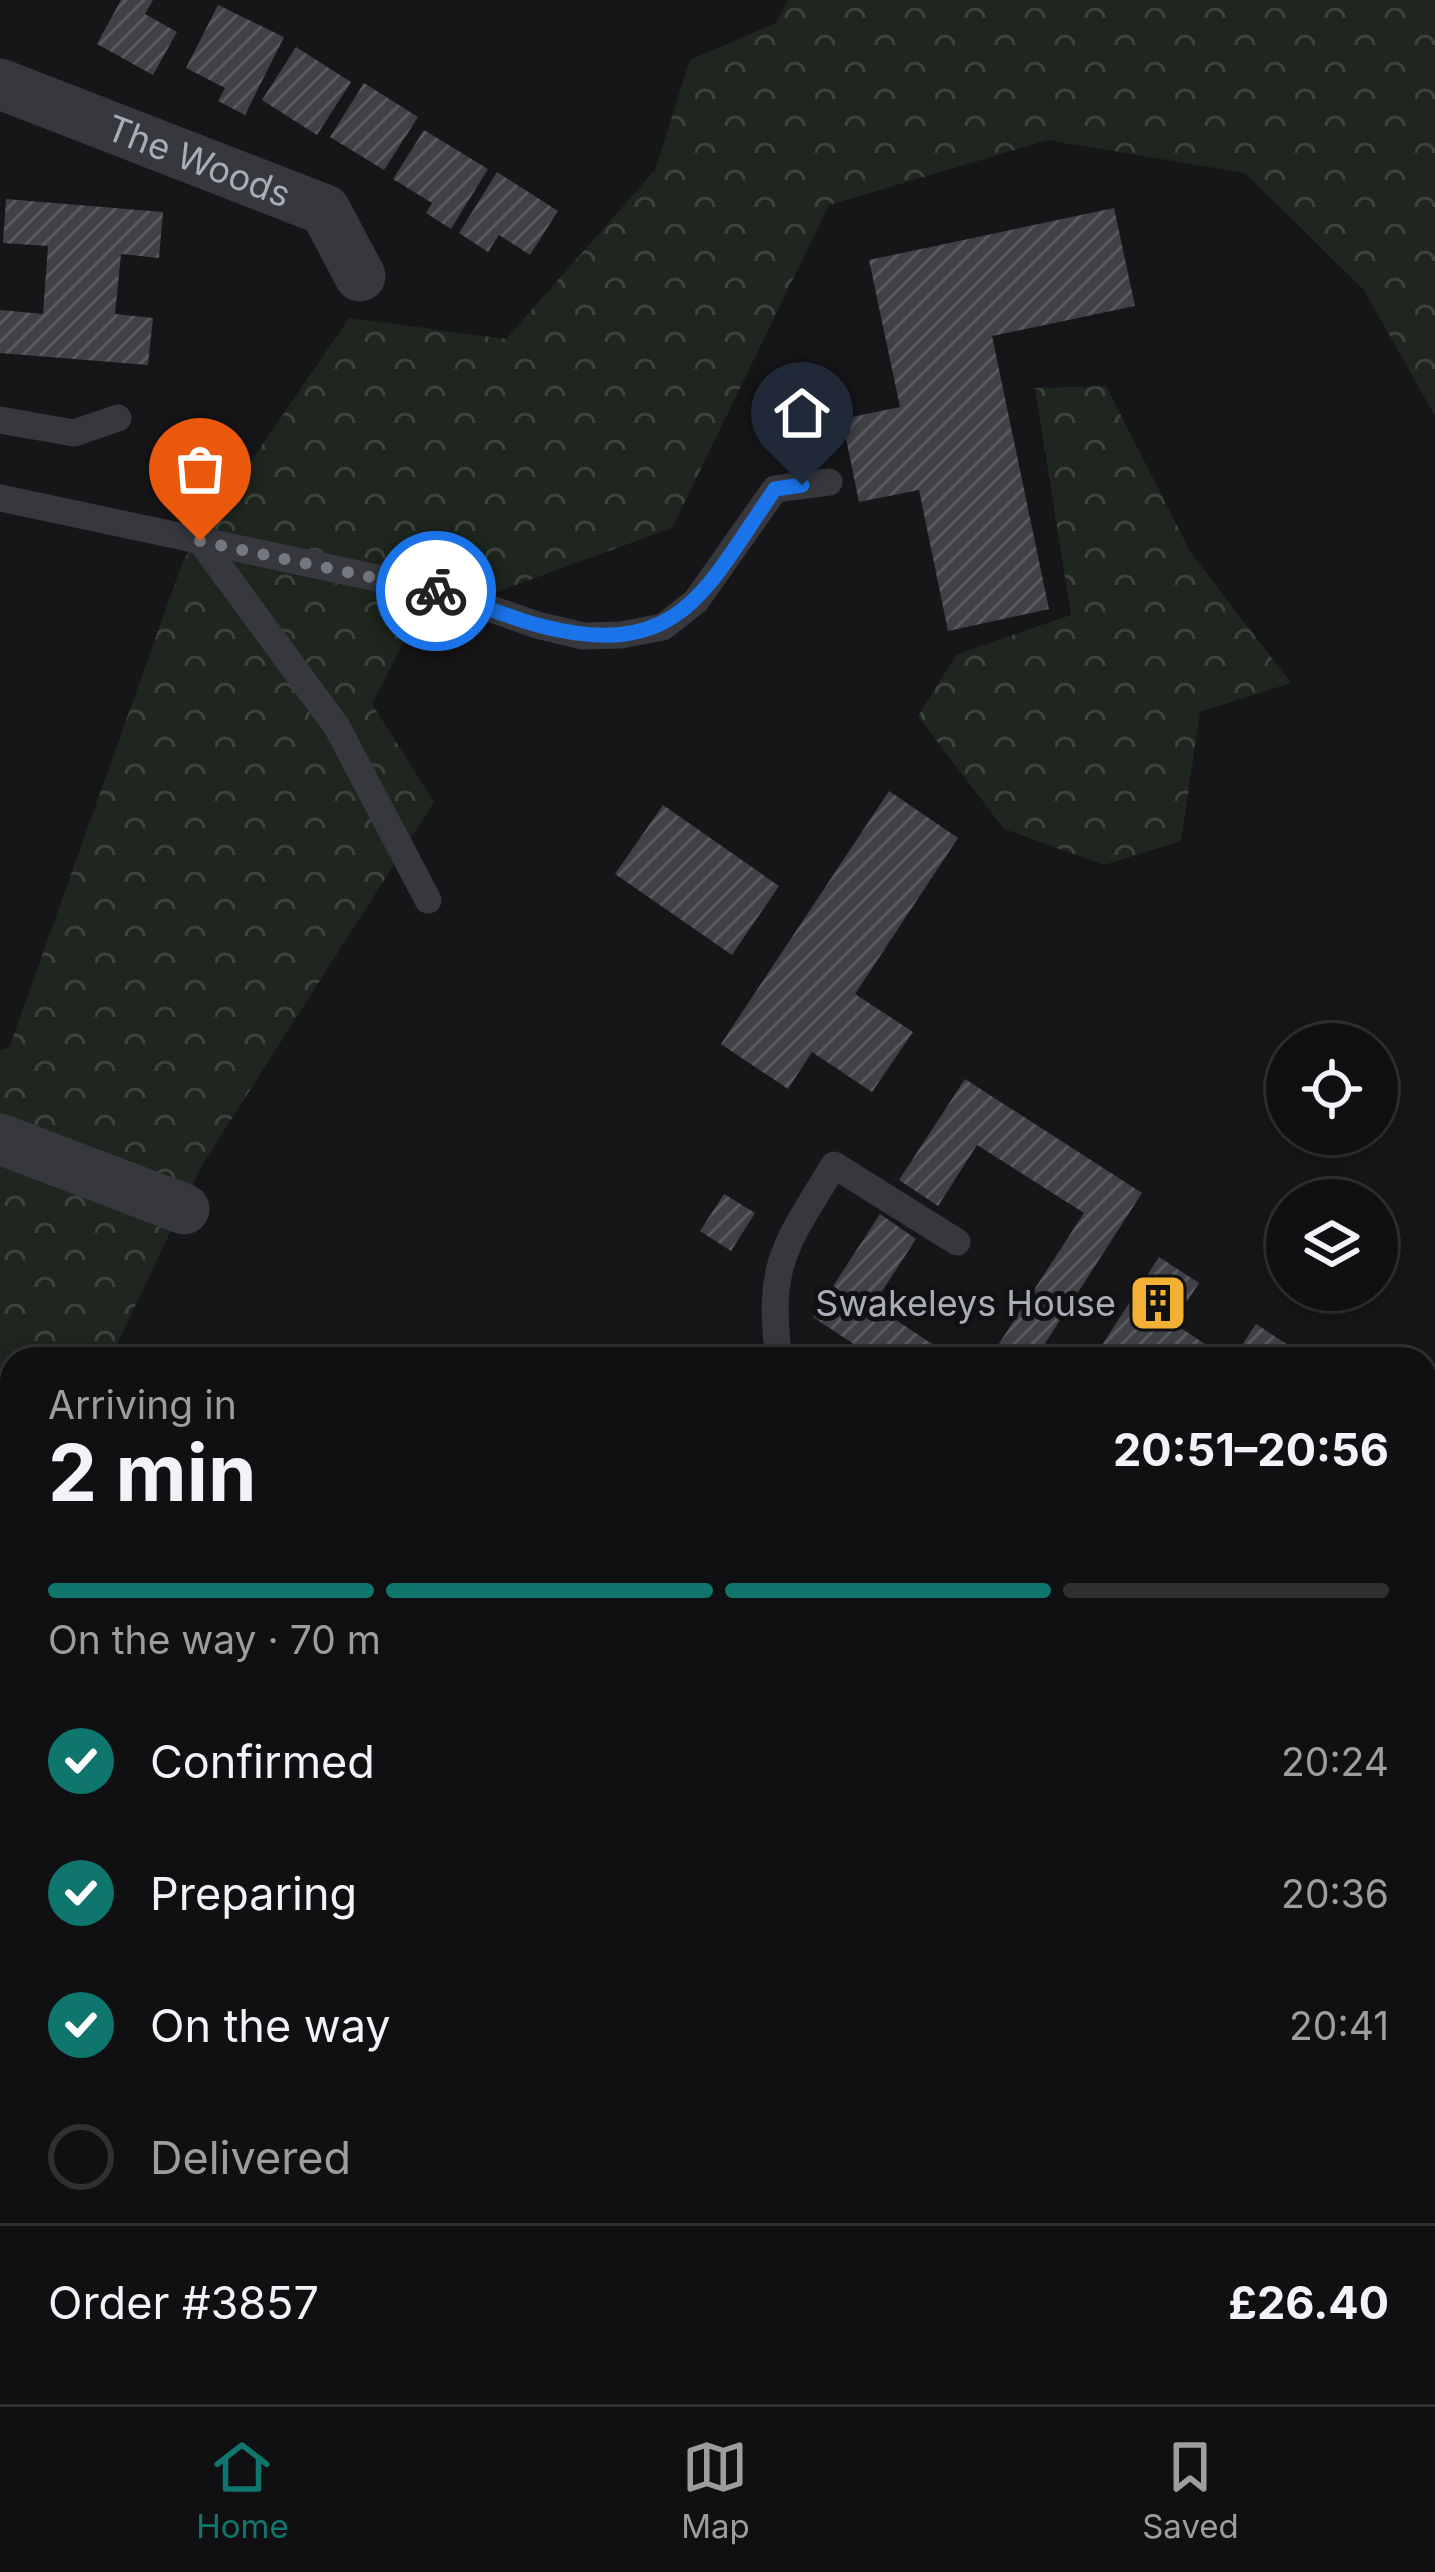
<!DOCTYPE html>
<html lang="en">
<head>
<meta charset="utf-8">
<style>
	body { margin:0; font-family:Inter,sans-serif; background:#19191b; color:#f1f3f6; height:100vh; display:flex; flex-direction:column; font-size:45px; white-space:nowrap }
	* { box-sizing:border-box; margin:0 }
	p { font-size:39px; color:#9c9d9f }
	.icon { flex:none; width:66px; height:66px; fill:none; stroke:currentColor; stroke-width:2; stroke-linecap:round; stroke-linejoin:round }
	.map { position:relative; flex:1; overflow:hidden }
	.panel { position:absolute; left:0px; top:1347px; width:1437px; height:1059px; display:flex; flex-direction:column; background:#101012; border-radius:36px 36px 0 0; box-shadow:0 6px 18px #0003,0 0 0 3px #303032 }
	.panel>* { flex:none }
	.tools { position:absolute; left:1266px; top:1023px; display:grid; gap:24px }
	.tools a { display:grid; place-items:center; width:132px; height:132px; border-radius:50%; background:#101012; box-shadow:0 6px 18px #0003,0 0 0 3px #303032; font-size:60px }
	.pin { position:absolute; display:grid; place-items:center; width:102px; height:102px; color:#fff; margin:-123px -51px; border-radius:50% 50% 50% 0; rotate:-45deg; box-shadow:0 0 12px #0007 }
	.pin .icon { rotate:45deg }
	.courier { position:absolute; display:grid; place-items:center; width:120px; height:120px; margin:-60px; border:9px solid #1a73e8; border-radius:50%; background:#fff; color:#222; box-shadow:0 3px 15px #0007 }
	.overview em { font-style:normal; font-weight:700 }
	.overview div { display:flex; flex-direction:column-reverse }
	.overview { display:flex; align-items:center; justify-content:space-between; height:204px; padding:0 48px }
	h1 { font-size:78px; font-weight:700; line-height:90px }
	.bar { display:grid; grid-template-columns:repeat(4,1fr); gap:18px 12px; align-content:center; height:144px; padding:0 48px }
	.bar i { height:15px; border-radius:9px; background:#303032 }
	.bar .selected { background:#0f766e }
	.bar p { grid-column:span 4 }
	.line { display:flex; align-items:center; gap:30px; padding:0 48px; border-top:3px solid #303032 }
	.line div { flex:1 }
	ol { padding:0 48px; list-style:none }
	li { display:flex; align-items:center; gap:36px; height:132px }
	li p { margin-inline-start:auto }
	li .icon { padding:12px; border-radius:50%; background:#0f766e; color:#fff; stroke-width:4 }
	li:last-child { color:#9c9d9f }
	li i { width:66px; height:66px; border:6px solid #303032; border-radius:50% }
	.dock { display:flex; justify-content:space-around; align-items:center; height:168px; border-top:3px solid #303032; background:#101012; font-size:33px; color:#9c9d9f }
	.dock a { display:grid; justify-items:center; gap:6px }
	.dock .selected { color:#0f766e }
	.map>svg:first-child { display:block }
	.forest { fill:url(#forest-crowns) }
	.park { fill:url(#park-dots) }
	.water { fill:url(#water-waves) }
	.building { fill:url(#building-hatch) }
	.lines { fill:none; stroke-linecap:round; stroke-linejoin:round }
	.service { stroke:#37383d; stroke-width:27 }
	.minor { stroke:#37383d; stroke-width:51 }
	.done { stroke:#757880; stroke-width:12; stroke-dasharray:0 21.6 }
	.route { stroke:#1a73e8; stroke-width:15 }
	.labels { text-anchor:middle; stroke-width:10; stroke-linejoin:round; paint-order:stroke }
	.street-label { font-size:36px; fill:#a8adb8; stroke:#111113 }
	.poi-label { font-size:36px; fill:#a8adb8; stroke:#111113; text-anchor:end }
</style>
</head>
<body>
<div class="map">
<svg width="1435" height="2404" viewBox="0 0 1435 2404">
	<defs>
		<pattern id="forest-crowns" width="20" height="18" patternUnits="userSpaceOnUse" patternTransform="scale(3)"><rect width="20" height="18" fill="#1e261f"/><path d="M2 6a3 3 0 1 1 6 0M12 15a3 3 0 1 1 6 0" fill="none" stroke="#3c433d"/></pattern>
		<pattern id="park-dots" width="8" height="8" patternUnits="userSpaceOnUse" patternTransform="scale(3)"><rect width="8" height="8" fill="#1e261f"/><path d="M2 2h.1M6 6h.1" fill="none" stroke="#3c433d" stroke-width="1.8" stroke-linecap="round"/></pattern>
		<pattern id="water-waves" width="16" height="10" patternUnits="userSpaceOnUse" patternTransform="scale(3)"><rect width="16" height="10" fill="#2c353c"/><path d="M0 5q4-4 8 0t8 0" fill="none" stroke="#485056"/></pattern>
		<pattern id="building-hatch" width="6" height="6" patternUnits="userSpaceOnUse" patternTransform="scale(3)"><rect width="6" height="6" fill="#404145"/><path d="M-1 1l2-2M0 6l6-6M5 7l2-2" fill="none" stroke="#595a5e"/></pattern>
	</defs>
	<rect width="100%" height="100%" fill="#161618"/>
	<!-- forest -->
	<g class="forest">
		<path d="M788,0h647v416l-71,-126 -119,-117 -197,-33 -219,65 -157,323 -258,94 -42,82 62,98 -232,363 -92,194h-98v406l-12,3v-718l9,-2 174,-487 166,-243 157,21 149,-169 35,-110 86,-37z"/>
		<path d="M1106,386l85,167 100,130 -91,29 -19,129 -77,24 -100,-36 -86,-113 39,-62 114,-39 -36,-227z"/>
	</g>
	<!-- park -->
	<path class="park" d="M0,1805l12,9v580h693l2,10h-707z"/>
	<!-- water -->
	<path class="water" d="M830,2394h181l12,10h-178z"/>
	<!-- building -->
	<g class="building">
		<path d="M121,0h32l-8,14 32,18 -24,43 -56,-31z"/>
		<path d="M218,5l66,32 -39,78 -27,-14 7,-13 -39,-20z"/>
		<path d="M296,47l55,35 -34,53 -55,-35z"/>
		<path d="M364,83l54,34 -34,53 -54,-33z"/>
		<path d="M424,130l64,39 -37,60 -25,-16 6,-10 -39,-24z"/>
		<path d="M497,172l61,39 -28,44 -31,-20 -11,17 -29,-19z"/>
		<path d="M6,199l157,13 -4,46 -38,-4 -6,60 38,4 -5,47 -148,-12v-43l43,4 5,-68 -45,-3z"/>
		<path d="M1114,208l21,98 -143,30 57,273 -101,22 -29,-141 -60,12 -17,-83 58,-12 -31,-147z"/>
		<path d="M889,791l69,47 -103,156 58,38 -41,60 -60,-40 -24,37 -67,-45z"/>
		<path d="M663,805l116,81 -47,69 -117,-81z"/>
		<path d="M965,1079l177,114 -107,166h-46l95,-146 -107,-68 -39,61 -39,-26z"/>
		<path d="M724,1194l31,19 -24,38 -31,-20z"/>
		<path d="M880,1214l36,25 -43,66 82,54h-79l-63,-42z"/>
		<path d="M1159,1257l40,26 -26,40 55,36h-135z"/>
		<path d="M1256,1324l41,27 -5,8h-59z"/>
	</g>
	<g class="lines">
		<!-- service -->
		<g class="service">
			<path d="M0,420l74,13 44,-15"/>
			<path d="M0,498l443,94 94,33 46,11 38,-1 42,-8 33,-26 79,-112 54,-7"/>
			<path d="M200,540l137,187 91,173"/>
			<path d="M779,1359c-13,-95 7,-115 55,-194l123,77"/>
			<path d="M1425,1636h10"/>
		</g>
		<!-- minor -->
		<g class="minor">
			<path id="s1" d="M0,84l325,126 35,66"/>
			<path d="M0,1139l184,70"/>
		</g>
	</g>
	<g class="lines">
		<!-- done -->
		<path class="done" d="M200,541l236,50"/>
		<!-- route -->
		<path class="route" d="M436,591c36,9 69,26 105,35 140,36 165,-38 234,-137l27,-4"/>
	</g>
	<!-- icons -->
	<defs>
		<g id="building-square" transform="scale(3)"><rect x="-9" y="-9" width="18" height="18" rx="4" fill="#f2b134" stroke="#111113"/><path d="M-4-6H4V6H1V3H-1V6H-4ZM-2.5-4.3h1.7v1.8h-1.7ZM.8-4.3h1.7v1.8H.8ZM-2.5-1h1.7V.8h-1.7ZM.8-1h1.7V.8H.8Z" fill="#111"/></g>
	</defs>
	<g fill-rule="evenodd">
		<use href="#building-square" x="1158" y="1303"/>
	</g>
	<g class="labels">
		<!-- street labels -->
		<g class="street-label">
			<text dy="13" stroke="none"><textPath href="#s1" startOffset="213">The Woods</textPath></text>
		</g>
		<!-- poi labels -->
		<g class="poi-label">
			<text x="1116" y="1316">Swakeleys House</text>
		</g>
	</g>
</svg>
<div class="tools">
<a><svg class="icon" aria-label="locate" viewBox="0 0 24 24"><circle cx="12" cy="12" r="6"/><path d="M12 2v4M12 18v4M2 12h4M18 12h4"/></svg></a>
<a><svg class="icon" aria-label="layers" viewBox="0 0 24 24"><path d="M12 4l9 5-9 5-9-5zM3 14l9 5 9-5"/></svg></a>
</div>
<div class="pin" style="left:200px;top:541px;background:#ea580c"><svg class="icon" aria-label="bag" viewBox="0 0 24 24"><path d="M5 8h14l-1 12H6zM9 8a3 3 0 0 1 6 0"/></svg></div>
<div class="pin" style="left:802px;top:485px;background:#1f2937"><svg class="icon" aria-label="home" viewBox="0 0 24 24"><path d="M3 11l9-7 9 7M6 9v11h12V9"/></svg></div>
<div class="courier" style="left:436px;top:591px"><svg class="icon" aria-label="bike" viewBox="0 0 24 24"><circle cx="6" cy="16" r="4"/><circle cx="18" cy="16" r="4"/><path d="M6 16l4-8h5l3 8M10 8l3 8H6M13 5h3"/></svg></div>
<section class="panel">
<div class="overview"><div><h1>2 min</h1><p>Arriving in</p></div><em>20:51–20:56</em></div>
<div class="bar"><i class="selected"></i><i class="selected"></i><i class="selected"></i><i></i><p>On the way · 70 m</p></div>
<ol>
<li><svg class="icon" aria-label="check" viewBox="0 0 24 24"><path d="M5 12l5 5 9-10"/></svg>Confirmed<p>20:24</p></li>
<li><svg class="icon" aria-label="check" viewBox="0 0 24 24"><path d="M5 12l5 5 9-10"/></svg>Preparing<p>20:36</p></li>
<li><svg class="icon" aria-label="check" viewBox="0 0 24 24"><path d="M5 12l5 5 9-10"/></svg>On the way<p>20:41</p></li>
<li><i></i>Delivered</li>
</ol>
<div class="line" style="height:156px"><div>Order #3857</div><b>£26.40</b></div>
</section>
</div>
<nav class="dock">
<a class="selected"><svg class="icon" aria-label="home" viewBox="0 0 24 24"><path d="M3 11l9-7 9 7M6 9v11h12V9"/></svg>Home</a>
<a><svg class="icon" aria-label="map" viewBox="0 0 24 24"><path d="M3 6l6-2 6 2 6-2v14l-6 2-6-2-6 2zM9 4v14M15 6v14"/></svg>Map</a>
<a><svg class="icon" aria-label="saved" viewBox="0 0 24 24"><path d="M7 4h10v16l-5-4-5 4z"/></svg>Saved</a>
</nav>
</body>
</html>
